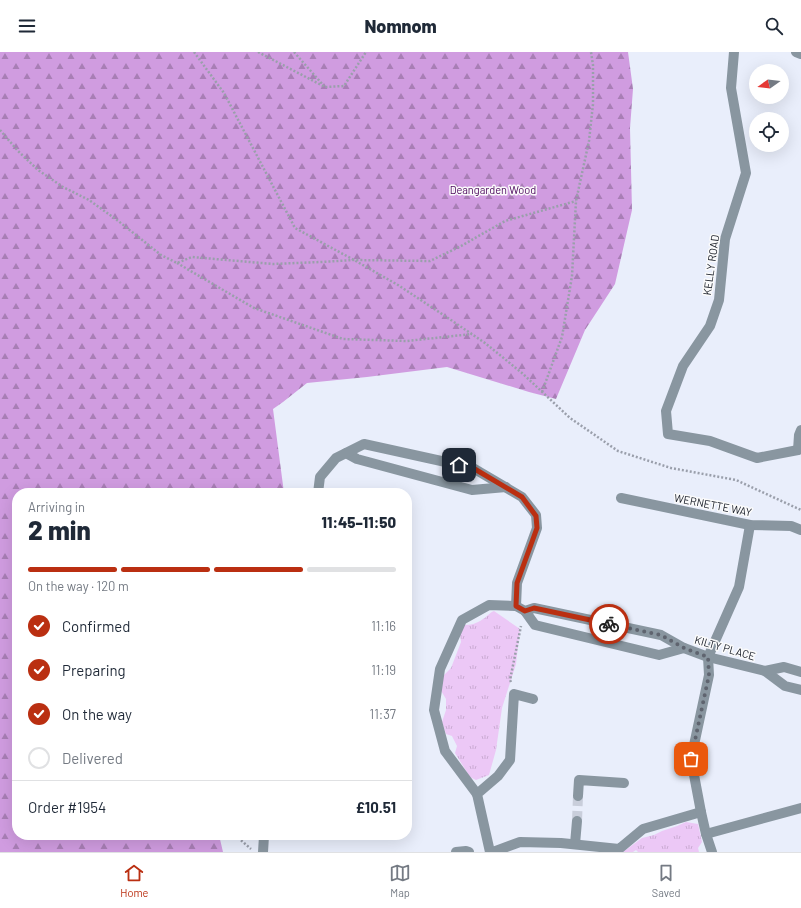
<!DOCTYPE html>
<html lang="en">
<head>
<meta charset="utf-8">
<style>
	body { margin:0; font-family:Barlow,sans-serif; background:#f2f2f3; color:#1f2937; height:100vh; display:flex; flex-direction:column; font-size:15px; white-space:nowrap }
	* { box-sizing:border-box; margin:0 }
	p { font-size:13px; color:#747a83 }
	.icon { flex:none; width:22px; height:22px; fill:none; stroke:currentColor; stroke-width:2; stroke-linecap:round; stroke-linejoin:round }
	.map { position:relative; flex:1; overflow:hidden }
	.side { position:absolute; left:12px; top:436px; width:400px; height:352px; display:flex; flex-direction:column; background:#fff; border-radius:16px; box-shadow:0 4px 16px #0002 }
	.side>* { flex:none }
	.needle { width:26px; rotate:256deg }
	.controls { position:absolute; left:749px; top:12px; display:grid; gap:8px }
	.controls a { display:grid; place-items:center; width:40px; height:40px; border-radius:50%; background:#fff; box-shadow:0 4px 16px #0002; font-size:20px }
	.pin { position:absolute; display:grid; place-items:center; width:34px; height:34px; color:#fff; margin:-17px; border-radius:8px; box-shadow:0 2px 6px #0006 }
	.courier { position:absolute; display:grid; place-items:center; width:40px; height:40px; margin:-20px; border:3px solid #ba2f11; border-radius:50%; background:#fff; color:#222; box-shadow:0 1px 5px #0007 }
	.overview em { font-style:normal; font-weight:800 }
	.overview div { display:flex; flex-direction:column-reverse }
	.overview { display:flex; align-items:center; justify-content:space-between; height:68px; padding:0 16px }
	h1 { font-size:26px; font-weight:800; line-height:30px }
	.bar { display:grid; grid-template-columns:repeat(4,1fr); gap:6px 4px; align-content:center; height:48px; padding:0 16px }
	.bar i { height:5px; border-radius:3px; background:#e0e1e3 }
	.bar .selected { background:#ba2f11 }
	.bar p { grid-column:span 4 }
	.line { display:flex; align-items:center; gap:10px; padding:0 16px; border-top:1px solid #e0e1e3 }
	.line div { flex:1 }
	ol { padding:0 16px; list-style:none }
	li { display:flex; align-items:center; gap:12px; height:44px }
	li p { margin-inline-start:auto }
	li .icon { padding:4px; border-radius:50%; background:#ba2f11; color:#fff; stroke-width:4 }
	li:last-child { color:#747a83 }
	li i { width:22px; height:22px; border:2px solid #e0e1e3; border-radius:50% }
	header { display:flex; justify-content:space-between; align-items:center; height:52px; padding:0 16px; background:#fff; font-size:18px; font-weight:800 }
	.tab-bar { display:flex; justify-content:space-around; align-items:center; height:56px; border-top:1px solid #e0e1e3; background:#fff; font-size:11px; color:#747a83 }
	.tab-bar a { display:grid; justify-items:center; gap:2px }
	.tab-bar .selected { color:#ba2f11 }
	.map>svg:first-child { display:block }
	.grass { fill:url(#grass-tufts) }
	.forest { fill:url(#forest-firs) }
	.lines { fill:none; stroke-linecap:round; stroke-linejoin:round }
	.street-tunnel { stroke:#c9cedb; stroke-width:10; stroke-dasharray:10 5; stroke-linecap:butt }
	.path { stroke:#9a9fab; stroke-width:2.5; stroke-dasharray:2 2; stroke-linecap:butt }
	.street { stroke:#8996a0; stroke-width:10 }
	.done { stroke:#5f646f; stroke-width:4; stroke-dasharray:0 7.2 }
	.route { stroke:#ba2f11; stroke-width:5 }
	.labels { text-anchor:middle; stroke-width:3; stroke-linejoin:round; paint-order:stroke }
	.park-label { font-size:11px; fill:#4b065c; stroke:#fbfbfb }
	.street-label { font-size:11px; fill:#141924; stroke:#fbfbfb }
</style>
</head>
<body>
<header><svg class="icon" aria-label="menu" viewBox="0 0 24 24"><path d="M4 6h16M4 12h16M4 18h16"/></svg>Nomnom<svg class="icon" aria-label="search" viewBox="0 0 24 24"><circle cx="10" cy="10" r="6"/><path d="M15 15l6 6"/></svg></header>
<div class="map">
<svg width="801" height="800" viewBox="0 0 801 800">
	<defs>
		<pattern id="grass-tufts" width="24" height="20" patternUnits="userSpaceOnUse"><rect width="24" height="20" fill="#ecc8f6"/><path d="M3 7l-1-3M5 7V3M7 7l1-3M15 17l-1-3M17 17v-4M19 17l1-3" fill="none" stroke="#caabd3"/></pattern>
		<pattern id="forest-firs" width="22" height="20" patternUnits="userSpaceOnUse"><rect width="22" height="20" fill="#d09ce0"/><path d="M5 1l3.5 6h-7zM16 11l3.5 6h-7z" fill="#a87eb5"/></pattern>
	</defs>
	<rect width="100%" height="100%" fill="#e9eefb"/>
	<!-- grass -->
	<g class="grass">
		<path d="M494,559l26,18 -4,35 -14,44 -6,42 -7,25 -13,5 -6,-3 -15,-24 2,-7 -5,-10 -6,-2 -4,-12 4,-12v-11l-6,-10 2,-12 9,-9 10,-26 -1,-7 3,-10c8,0 13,-1 20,-6 4,-2 6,-6 11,-8z"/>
		<path d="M686,770l12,2 4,18 -4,6 1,4h-61l-2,-2 -3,2h-10l19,-14 12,-3 8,-4 15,-5z"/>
	</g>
	<!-- forest -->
	<path class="forest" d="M0,0h628l5,37 -3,39 2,82 -17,74 -30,46 -29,69 -27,-7 -82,-25 -80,10 -60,6 -24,19 -10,7 11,84h-267v342h202l4,17h-223z"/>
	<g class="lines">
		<!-- street-tunnel -->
		<path class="street-tunnel" d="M577,769l1,-25"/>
		<!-- path -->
		<g class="path">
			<path d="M194,0l30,41 71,135 59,32 44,25 47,31 40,27 37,30 48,45 48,33 53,17 65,12 65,30"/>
			<path d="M258,0l67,35 19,-1 22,-34"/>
			<path d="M294,0l30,34"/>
			<path d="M0,78l18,21 20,19 25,17 26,13 28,20 44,35 16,8 15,-6 81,7 48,-2 33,-2 76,1 31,-15 44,-25 71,-20"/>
			<path d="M177,211l77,45 89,31 64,2 65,-7"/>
			<path d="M542,340l20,-55 10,-61 4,-75 13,-60 4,-37v-39l-2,-13"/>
			<path d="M511,630l-1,-2 11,-54"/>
			<path d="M235,783l16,14"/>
		</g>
		<!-- street -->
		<g class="street">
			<path d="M734,0l-3,36 15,85 -21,66 -6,61 -9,26 -27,40 -17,45 2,23 42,7 47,17 41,-8"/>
			<path d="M796,0l5,2"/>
			<path d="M798,398l1,-15 2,-5"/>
			<path d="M346,401l11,6 115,31 34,-3"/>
			<path d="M318,441l2,-16 16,-19 28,-14 109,24 49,29 14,18 1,13 -20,55 -1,23"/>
			<path d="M621,446l129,27 41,1 10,4"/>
			<path d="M525,559l10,14 124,30 25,-7"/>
			<path d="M765,619l20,15 16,4"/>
			<path d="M477,742l-32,-43 -11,-41 6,-41 22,-49 27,-15 27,1 9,5 9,-3 127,27 23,13 24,9 57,14 19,-4 17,5"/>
			<path d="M578,744l1,-16 45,3"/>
			<path d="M706,782l95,-26"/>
			<path d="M575,792l2,-23"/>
			<path d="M263,800l1,-16v-1"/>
			<path d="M456,800l10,-1 3,1"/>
			<path d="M490,800l-13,-58 21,-18 12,-16 4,-66 19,5"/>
			<path d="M493,800l27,-10 41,1 58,6 24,-20 58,-17"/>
			<path d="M712,800l-6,-18 -5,-22 -10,-53 18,-84 -1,-18 31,-70 11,-62"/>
		</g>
	</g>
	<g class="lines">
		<!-- done -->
		<path class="done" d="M609,572l52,11 23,13 24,9 1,18 -18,84"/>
		<!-- route -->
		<path class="route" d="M459,413l14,3 49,29 14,19 1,12 -20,55 -1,23 9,5 9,-3 75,16"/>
	</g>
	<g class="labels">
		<!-- park labels -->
		<g class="park-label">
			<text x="493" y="142">Deangarden Wood</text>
		</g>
		<!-- street labels -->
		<g class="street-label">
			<text transform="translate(711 213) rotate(-82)" y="4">KELLY ROAD</text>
			<text transform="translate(713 453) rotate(11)" y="4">WERNETTE WAY</text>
			<text transform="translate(725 596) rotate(16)" y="4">KILTY PLACE</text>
		</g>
	</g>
</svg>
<div class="controls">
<a><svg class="needle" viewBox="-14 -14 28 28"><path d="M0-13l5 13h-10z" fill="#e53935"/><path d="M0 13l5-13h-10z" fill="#747a83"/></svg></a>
<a><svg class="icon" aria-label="locate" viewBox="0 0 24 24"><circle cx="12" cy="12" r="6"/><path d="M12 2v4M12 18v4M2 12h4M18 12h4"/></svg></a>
</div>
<div class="pin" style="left:691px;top:707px;background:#ea580c"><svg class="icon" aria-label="bag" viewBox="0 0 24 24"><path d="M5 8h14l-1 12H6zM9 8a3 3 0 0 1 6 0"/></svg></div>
<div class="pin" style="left:459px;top:413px;background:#1f2937"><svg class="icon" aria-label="home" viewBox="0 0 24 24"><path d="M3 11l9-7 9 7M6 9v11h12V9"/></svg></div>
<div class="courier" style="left:609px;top:572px"><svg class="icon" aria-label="bike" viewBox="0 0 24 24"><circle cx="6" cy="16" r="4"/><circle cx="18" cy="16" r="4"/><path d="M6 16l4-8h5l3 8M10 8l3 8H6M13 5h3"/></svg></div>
<section class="side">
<div class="overview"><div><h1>2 min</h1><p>Arriving in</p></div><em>11:45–11:50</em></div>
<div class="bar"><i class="selected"></i><i class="selected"></i><i class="selected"></i><i></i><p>On the way · 120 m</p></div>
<ol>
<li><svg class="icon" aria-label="check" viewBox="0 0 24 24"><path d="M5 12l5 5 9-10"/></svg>Confirmed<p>11:16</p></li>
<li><svg class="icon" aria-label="check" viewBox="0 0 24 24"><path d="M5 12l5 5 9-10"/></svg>Preparing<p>11:19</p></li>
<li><svg class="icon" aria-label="check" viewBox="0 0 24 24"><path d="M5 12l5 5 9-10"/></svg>On the way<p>11:37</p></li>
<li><i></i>Delivered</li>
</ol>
<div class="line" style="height:52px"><div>Order #1954</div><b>£10.51</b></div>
</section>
</div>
<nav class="tab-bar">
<a class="selected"><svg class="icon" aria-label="home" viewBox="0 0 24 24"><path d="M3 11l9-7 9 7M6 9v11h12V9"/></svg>Home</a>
<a><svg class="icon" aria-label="map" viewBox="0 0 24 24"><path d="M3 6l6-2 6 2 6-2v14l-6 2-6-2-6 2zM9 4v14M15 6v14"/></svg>Map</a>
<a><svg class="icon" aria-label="saved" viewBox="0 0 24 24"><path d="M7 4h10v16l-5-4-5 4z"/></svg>Saved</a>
</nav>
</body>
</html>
